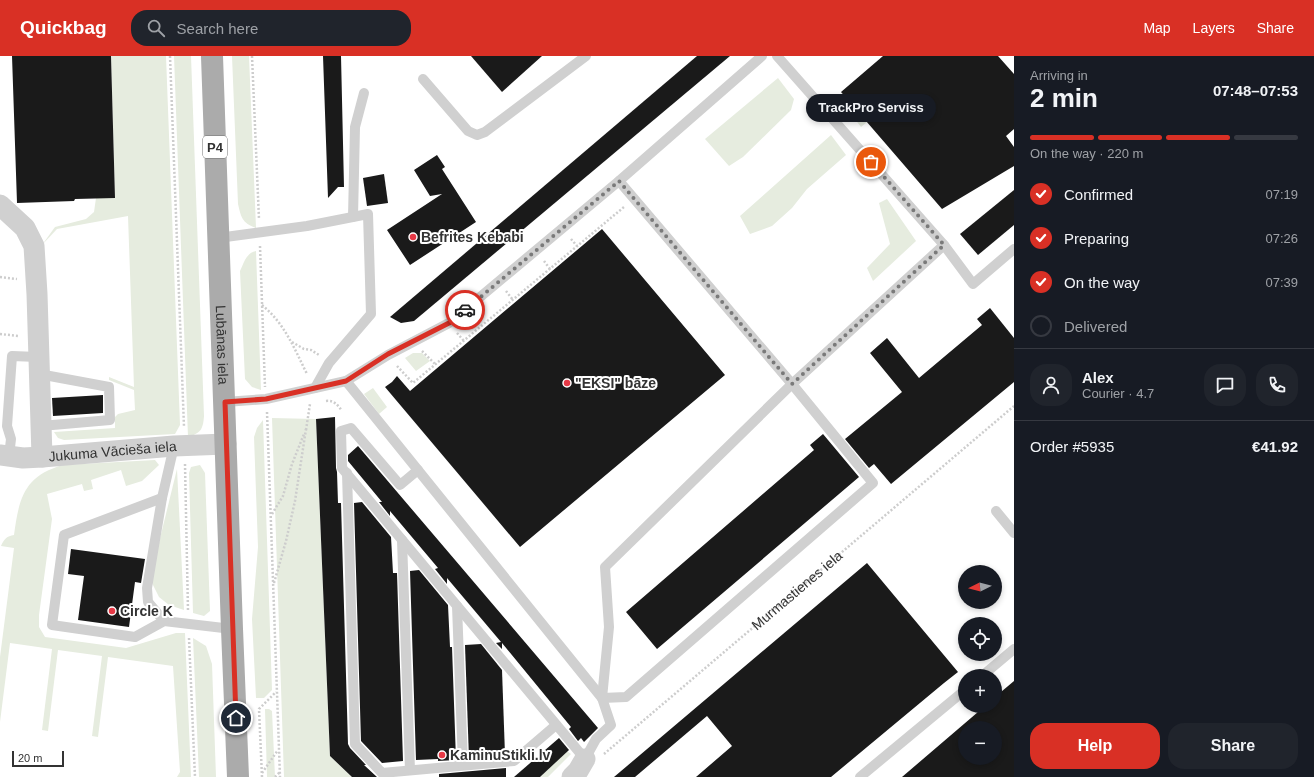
<!DOCTYPE html>
<html lang="en">
<head>
<meta charset="utf-8">
<style>
	body { margin:0; font-family:Arial,sans-serif; background:#20242c; color:#f1f3f6; height:100vh; display:flex; flex-direction:column; font-size:15px; white-space:nowrap }
	* { box-sizing:border-box; margin:0 }
	p { font-size:13px; color:#9ea1a6 }
	.icon { flex:none; width:22px; height:22px; fill:none; stroke:currentColor; stroke-width:2; stroke-linecap:round; stroke-linejoin:round }
	.map { position:relative; flex:1; overflow:hidden }
	.side { display:flex; flex-direction:column; background:#171b24; width:300px }
	.side>* { flex:none }
	.needle { width:26px; rotate:264deg }
	.buttons { position:absolute; left:958px; top:509px; display:grid; gap:8px }
	.buttons a { display:grid; place-items:center; width:44px; height:44px; border-radius:50%; background:#171b24; box-shadow:0 2px 6px #0003; font-size:20px }
	.scale { position:absolute; left:12px; bottom:10px; width:52px; box-sizing:border-box; padding-left:4px; border:2px solid #333; border-top:0; font-size:11px; line-height:14px; white-space:nowrap; color:#333; -webkit-text-stroke:3px #fff; paint-order:stroke }
	.pin { position:absolute; display:grid; place-items:center; width:34px; height:34px; color:#fff; margin:-17px; border:2px solid #fff; border-radius:50%; box-shadow:0 1px 4px #0007 }
	.courier { position:absolute; display:grid; place-items:center; width:40px; height:40px; margin:-20px; border:3px solid #d93025; border-radius:50%; background:#fff; color:#222; box-shadow:0 1px 5px #0007 }
	.bubble { position:absolute; height:28px; border-radius:14px; background:#171b24; box-shadow:0 2px 6px #0003; font-size:13px; font-weight:700; line-height:28px; text-align:center }
	.overview em { font-style:normal; font-weight:700 }
	.overview div { display:flex; flex-direction:column-reverse }
	.overview { display:flex; align-items:center; justify-content:space-between; height:68px; padding:0 16px }
	h1 { font-size:26px; font-weight:700; line-height:30px }
	.bar { display:grid; grid-template-columns:repeat(4,1fr); gap:6px 4px; align-content:center; height:48px; padding:0 16px }
	.bar i { height:5px; border-radius:3px; background:#363941 }
	.bar .selected { background:#d93025 }
	.bar p { grid-column:span 4 }
	.line { display:flex; align-items:center; gap:10px; padding:0 16px; border-top:1px solid #363941 }
	.line div { flex:1 }
	.round { display:grid; place-items:center; flex:none; width:42px; height:42px; border-radius:16px; background:#20242c }
	ol { padding:0 16px; list-style:none }
	li { display:flex; align-items:center; gap:12px; height:44px }
	li p { margin-inline-start:auto }
	li .icon { padding:4px; border-radius:50%; background:#d93025; color:#fff; stroke-width:4 }
	li:last-child { color:#9ea1a6 }
	li i { width:22px; height:22px; border:2px solid #363941; border-radius:50% }
	.button { display:flex; gap:8px; margin-top:auto; padding:8px 16px }
	.button a { flex:1; height:46px; border-radius:16px; background:#d93025; color:#fff; font-size:16px; font-weight:700; line-height:46px; text-align:center }
	.button a+a { background:#20242c; color:#f1f3f6 }
	header { display:flex; align-items:center; gap:24px; box-sizing:border-box; height:56px; padding:0 20px; background:#d93025; color:#fff }
	header strong { font-size:19px }
	nav { display:flex; gap:22px; margin-inline-start:auto; font-size:14px }
	.search { width:280px; height:36px; background:#20242c; display:flex; align-items:center; gap:10px; box-sizing:border-box; padding:0 14px; border-radius:16px; color:#9ea1a6; font-size:15px }
	main { display:flex; flex:1; min-height:0 }
	.map>svg:first-child { display:block }
	.green { fill:#e6ecdf }
	.building { fill:#1a1a1a; fill-rule:evenodd }
	.lines { fill:none; stroke-linecap:round; stroke-linejoin:round }
	.path { stroke:#cdcdcd; stroke-width:2.5; stroke-dasharray:2 2; stroke-linecap:butt }
	.lane { stroke:#d0d0d0; stroke-width:10 }
	.street { stroke:#d0d0d0; stroke-width:21 }
	.primary { stroke:#ababab; stroke-width:22 }
	.done { stroke:#7a7a7a; stroke-width:4; stroke-dasharray:0 7.2 }
	.route { stroke:#d93025; stroke-width:5 }
	.poi-dot { fill:#e63946; stroke:#fff; stroke-width:1.5 }
	.labels { text-anchor:middle; stroke-width:4; stroke-linejoin:round; paint-order:stroke }
	.shield { fill:#fff; stroke:#707070; stroke-width:1 }
	.shield-label { font-size:13px; font-weight:bold; fill:#333 }
	.poi-label { font-size:14px; font-weight:bold; fill:#333; stroke:#fff; text-anchor:start }
	.street-label { font-size:14px; fill:#333; stroke:#fff }
</style>
</head>
<body>
<header>
<strong>Quickbag</strong>
<div class="search"><svg class="icon" aria-label="search" viewBox="0 0 24 24"><circle cx="10" cy="10" r="6"/><path d="M15 15l6 6"/></svg>Search here</div>
<nav><a>Map</a><a>Layers</a><a>Share</a></nav>
</header>
<main>
<div class="map">
<svg width="1014" height="721" viewBox="0 0 1014 721">
	<rect width="100%" height="100%" fill="#fff"/>
	<!-- green -->
	<g class="green">
		<path d="M111,0h55l14,369 -5,9 -111,6 -6,-2 -4,-6 61,-4v-11l3,-3 17,-4 -1,-20 -25,-10v-3l25,10 -6,-171 -71,13 -15,16 13,-18 31,-8 8,-7 2,-14h19z"/>
		<path d="M174,0h17l13,360c-1,13 -3,17 -16,21z"/>
		<path d="M232,0h17l7,172c-14,-5 -15,-11 -18,-24z"/>
		<path d="M778,22l16,21 -3,11 -48,47 -14,9 -24,-27z"/>
		<path d="M841,36l26,30 -6,5 -10,-13z"/>
		<path d="M831,79l15,20 -39,34 -15,19 -20,18 -22,8 -10,-18z"/>
		<path d="M887,143l29,42 -43,40 -6,-13 23,-24 -11,-41z"/>
		<path d="M256,195l5,139 -9,-3 -7,-8 -5,-108c4,-8 6,-18 16,-20z"/>
		<path d="M413,297h9l8,8 -14,10 -11,-13z"/>
		<path d="M373,332l14,19 -8,7 -15,-20z"/>
		<path d="M272,362l44,1 14,337 22,21h-68z"/>
		<path d="M263,364l9,270 -8,8h-8l-4,-79 6,-72 -4,-110 3,-9z"/>
		<path d="M155,404l4,5 -17,16 -16,5 -5,-16 -30,10 2,9 -9,2 -2,-7 -35,10 5,25 -13,96v12l6,10 81,11 50,-15h9l6,144h-14l3,-5 -7,-106 -65,-9 -10,80 -6,-1 10,-80 -44,-6 -10,81 -6,-1 10,-81 -42,-6 -10,79v-65l14,-109 -13,-2c3,-7 6,-10 13,-11 5,-37 10,-59 49,-70z"/>
		<path d="M200,409l5,8 5,138 -6,5 -11,-3 -4,-140 2,-6z"/>
		<path d="M177,413l7,141 -15,-5 -10,-8 -7,-14 1,-16z"/>
		<path d="M193,582l13,8 6,18 4,113h-17z"/>
		<path d="M265,653h4l3,2 3,66h-8z"/>
		<path d="M567,695l4,3 -23,23h-8z"/>
	</g>
	<!-- building -->
	<g class="building">
		<path d="M12,0h99l4,142 -40,1 -1,2 -57,2z"/>
		<path d="M323,0h18l3,131h-6l-10,11z"/>
		<path d="M471,0h71l-40,36z"/>
		<path d="M697,0h33l-316,265 -13,2 -11,-6z"/>
		<path d="M883,0h115l16,18v55l-8,7 8,11v19l-72,43 -101,-117z"/>
		<path d="M437,99l8,12 -3,2 34,53 -66,43 -23,-35 55,-36 -12,2 -16,-26z"/>
		<path d="M384,118l4,29 -21,3 -4,-28z"/>
		<path d="M1014,134v35l-36,30 -18,-21z"/>
		<path d="M602,173l123,146 -205,172 -135,-160 7,-5 5,-6 13,15z"/>
		<path d="M990,252l24,30v44l-123,102 -17,-20 -5,4 -24,-29 57,-47 -32,-39 17,-15 32,40 63,-53 -5,-6z"/>
		<path d="M103,339v18l-50,3 -1,-18z"/>
		<path d="M335,361l1,51 1,4 1,31h3l7,241 2,4 16,17h-2l13,12h-25l-22,-21 -14,-337z"/>
		<path d="M823,378l36,43 -202,172 -31,-37 188,-162 -4,-5z"/>
		<path d="M358,390l240,282 -14,14 -3,-4 -3,3 -9,-12 2,-2 -69,-84v6l-6,-6 5,-1 -54,-64v6l-12,-15 3,-1 -48,-57v5l-11,-14h3l-34,-41v-6z"/>
		<path d="M362,446l29,35 2,36h4l6,188 -21,2 -21,-22 -7,-238z"/>
		<path d="M71,493l74,10 -4,24 -6,-1 -6,45 -51,-7 6,-44 -16,-2z"/>
		<path d="M867,507l91,109 -14,11 -113,94h-135l36,-31 -25,-30 -72,61h-21z"/>
		<path d="M419,514l29,35 2,42h2l4,113 -18,1v-2l-22,1 -6,-189z"/>
		<path d="M481,588l21,26 3,85 -36,4 -4,-114z"/>
		<path d="M1014,625v96h-112l83,-71h10v-9zM965,672h30v30h-30z"/>
		<path d="M559,682l10,12 -29,27h-26z"/>
		<path d="M506,712v9h-67v-3z"/>
	</g>
	<g class="lines">
		<!-- path -->
		<g class="path">
			<path d="M170,0l14,371"/>
			<path d="M252,0l7,163"/>
			<path d="M571,183l6,7"/>
			<path d="M260,190l5,141"/>
			<path d="M544,205l6,8"/>
			<path d="M0,221l17,2"/>
			<path d="M506,235l7,9"/>
			<path d="M262,249c23,19 32,43 45,69"/>
			<path d="M457,277l7,8"/>
			<path d="M0,278l19,2"/>
			<path d="M292,286l12,7 7,1 8,5"/>
			<path d="M422,295l13,13"/>
			<path d="M397,310l16,17 211,-176"/>
			<path d="M326,345c8,-1 12,4 16,10"/>
			<path d="M267,356l13,365"/>
			<path d="M306,374l4,-26"/>
			<path d="M185,408l3,147"/>
			<path d="M272,458l11,-18 9,-32 12,-30"/>
			<path d="M274,527l12,-42 9,-40 11,-72"/>
			<path d="M189,582l6,139"/>
			<path id="s1" d="M604,698l410,-348"/>
			<path d="M262,717l16,-23"/>
			<path d="M262,721l-3,-68 17,-17"/>
			<path d="M275,721l5,-5"/>
		</g>
		<!-- lane -->
		<g class="lane">
			<path d="M777,0l167,189 29,39 41,-35"/>
			<path d="M423,23l45,52 9,4 8,-3 101,-76"/>
			<path d="M353,161l2,-90 9,-34"/>
			<path d="M218,182l89,-12 61,-12 3,100 -42,49 -14,25"/>
			<path d="M39,318l70,13 1,33 -69,6"/>
			<path d="M346,325l256,317 24,-1 247,-214 -81,-99 -173,-203"/>
			<path d="M225,346l41,-3 80,-18 42,-26 61,-32 170,-142 143,-125"/>
			<path d="M9,400l2,-17 -4,-13 5,-70 26,1"/>
			<path d="M418,414l-18,15 -49,-57 -10,3 1,37 243,291 11,-20 15,-14 -9,-27 7,-71 -4,-60 187,-183 152,-139"/>
			<path d="M347,417l8,271 27,29 132,-12 42,-36"/>
			<path d="M162,442l-98,37 -12,90 83,12 29,-16 68,8"/>
			<path d="M996,455l18,22"/>
			<path d="M402,484l8,230"/>
			<path d="M457,550l6,159"/>
			<path d="M164,565l-16,-19 -1,-14 15,-90 12,-52"/>
			<path d="M982,620l32,-27"/>
			<path d="M860,721l105,-87"/>
		</g>
		<!-- street -->
		<g class="street">
			<path d="M0,149l25,23 9,18 3,48 5,163"/>
			<path id="s2" d="M0,399l23,3 19,-1 132,-11 52,-2"/>
			<path d="M572,721l6,-6 7,-12"/>
		</g>
		<!-- primary -->
		<path class="primary" id="s3" d="M212,0l20,573 6,148"/>
	</g>
	<g class="lines">
		<!-- done -->
		<path class="done" d="M465,254l154,-129 173,203 152,-139 -73,-83"/>
		<!-- route -->
		<path class="route" d="M236,662l-11,-316 41,-3 80,-18 42,-27 61,-31 16,-13"/>
	</g>
	<!-- markers -->
	<g class="poi-dot">
		<circle cx="413" cy="181" r="4"/>
		<circle cx="567" cy="327" r="4"/>
		<circle cx="112" cy="555" r="4"/>
		<circle cx="442" cy="699" r="4"/>
	</g>
	<g class="labels">
		<!-- shield labels -->
		<rect class="shield" x="203" y="80" width="24" height="22" rx="3"/>
		<g class="shield-label">
			<text x="215" y="96">P4</text>
		</g>
		<!-- poi labels -->
		<g class="poi-label">
			<text x="421" y="186">Befrites Kebabi</text>
			<text x="575" y="332">"EKSI" bāze</text>
			<text x="120" y="560">Circle K</text>
			<text x="450" y="704">KaminuStikli.lv</text>
		</g>
		<!-- street labels -->
		<g class="street-label">
			<text dy="5" stroke="none"><textPath href="#s3" startOffset="289">Lubānas iela</textPath></text>
			<text dy="5" stroke="none"><textPath href="#s2" startOffset="113">Jukuma Vācieša iela</textPath></text>
			<text dy="5" stroke="none"><textPath href="#s1" startOffset="253">Murmastienes iela</textPath></text>
		</g>
	</g>
</svg>
<div class="buttons">
<a><svg class="needle" viewBox="-14 -14 28 28"><path d="M0-13l5 13h-10z" fill="#e53935"/><path d="M0 13l5-13h-10z" fill="#9ea1a6"/></svg></a>
<a><svg class="icon" aria-label="locate" viewBox="0 0 24 24"><circle cx="12" cy="12" r="6"/><path d="M12 2v4M12 18v4M2 12h4M18 12h4"/></svg></a>
<a>+</a>
<a>−</a>
</div>
<div class="scale">20 m</div>
<div class="pin" style="left:871px;top:106px;background:#ea580c"><svg class="icon" aria-label="bag" viewBox="0 0 24 24"><path d="M5 8h14l-1 12H6zM9 8a3 3 0 0 1 6 0"/></svg></div>
<div class="pin" style="left:236px;top:662px;background:#1f2937"><svg class="icon" aria-label="home" viewBox="0 0 24 24"><path d="M3 11l9-7 9 7M6 9v11h12V9"/></svg></div>
<div class="courier" style="left:465px;top:254px"><svg class="icon" aria-label="car" viewBox="0 0 24 24"><path d="M5 17H2v-5l4-1 3-4h7l3 4 3 1v5h-3M9 17h6M6 11h13"/><circle cx="7" cy="17" r="2"/><circle cx="17" cy="17" r="2"/></svg></div>
<div class="bubble" style="left:806px;top:38px;width:130px">TrackPro Serviss</div>
</div>
<section class="side">
<div class="overview"><div><h1>2 min</h1><p>Arriving in</p></div><em>07:48–07:53</em></div>
<div class="bar"><i class="selected"></i><i class="selected"></i><i class="selected"></i><i></i><p>On the way · 220 m</p></div>
<ol>
<li><svg class="icon" aria-label="check" viewBox="0 0 24 24"><path d="M5 12l5 5 9-10"/></svg>Confirmed<p>07:19</p></li>
<li><svg class="icon" aria-label="check" viewBox="0 0 24 24"><path d="M5 12l5 5 9-10"/></svg>Preparing<p>07:26</p></li>
<li><svg class="icon" aria-label="check" viewBox="0 0 24 24"><path d="M5 12l5 5 9-10"/></svg>On the way<p>07:39</p></li>
<li><i></i>Delivered</li>
</ol>
<div class="line" style="height:72px"><a class="round"><svg class="icon" aria-label="person" viewBox="0 0 24 24"><circle cx="12" cy="8" r="4"/><path d="M4 21q1-7 8-7t8 7"/></svg></a><div><b>Alex</b><p>Courier · 4.7</p></div><a class="round"><svg class="icon" aria-label="chat" viewBox="0 0 24 24"><path d="M4 5h16v11H9l-5 4z"/></svg></a><a class="round"><svg class="icon" aria-label="phone" viewBox="0 0 24 24"><path d="M5 4h4l2 5-3 2q2 4 5 5l2-3 5 2v4C11 20 4 13 5 4z"/></svg></a></div>
<div class="line" style="height:52px"><div>Order #5935</div><b>€41.92</b></div>
<div class="button"><a>Help</a><a>Share</a></div>
</section>
</main>
</body>
</html>
